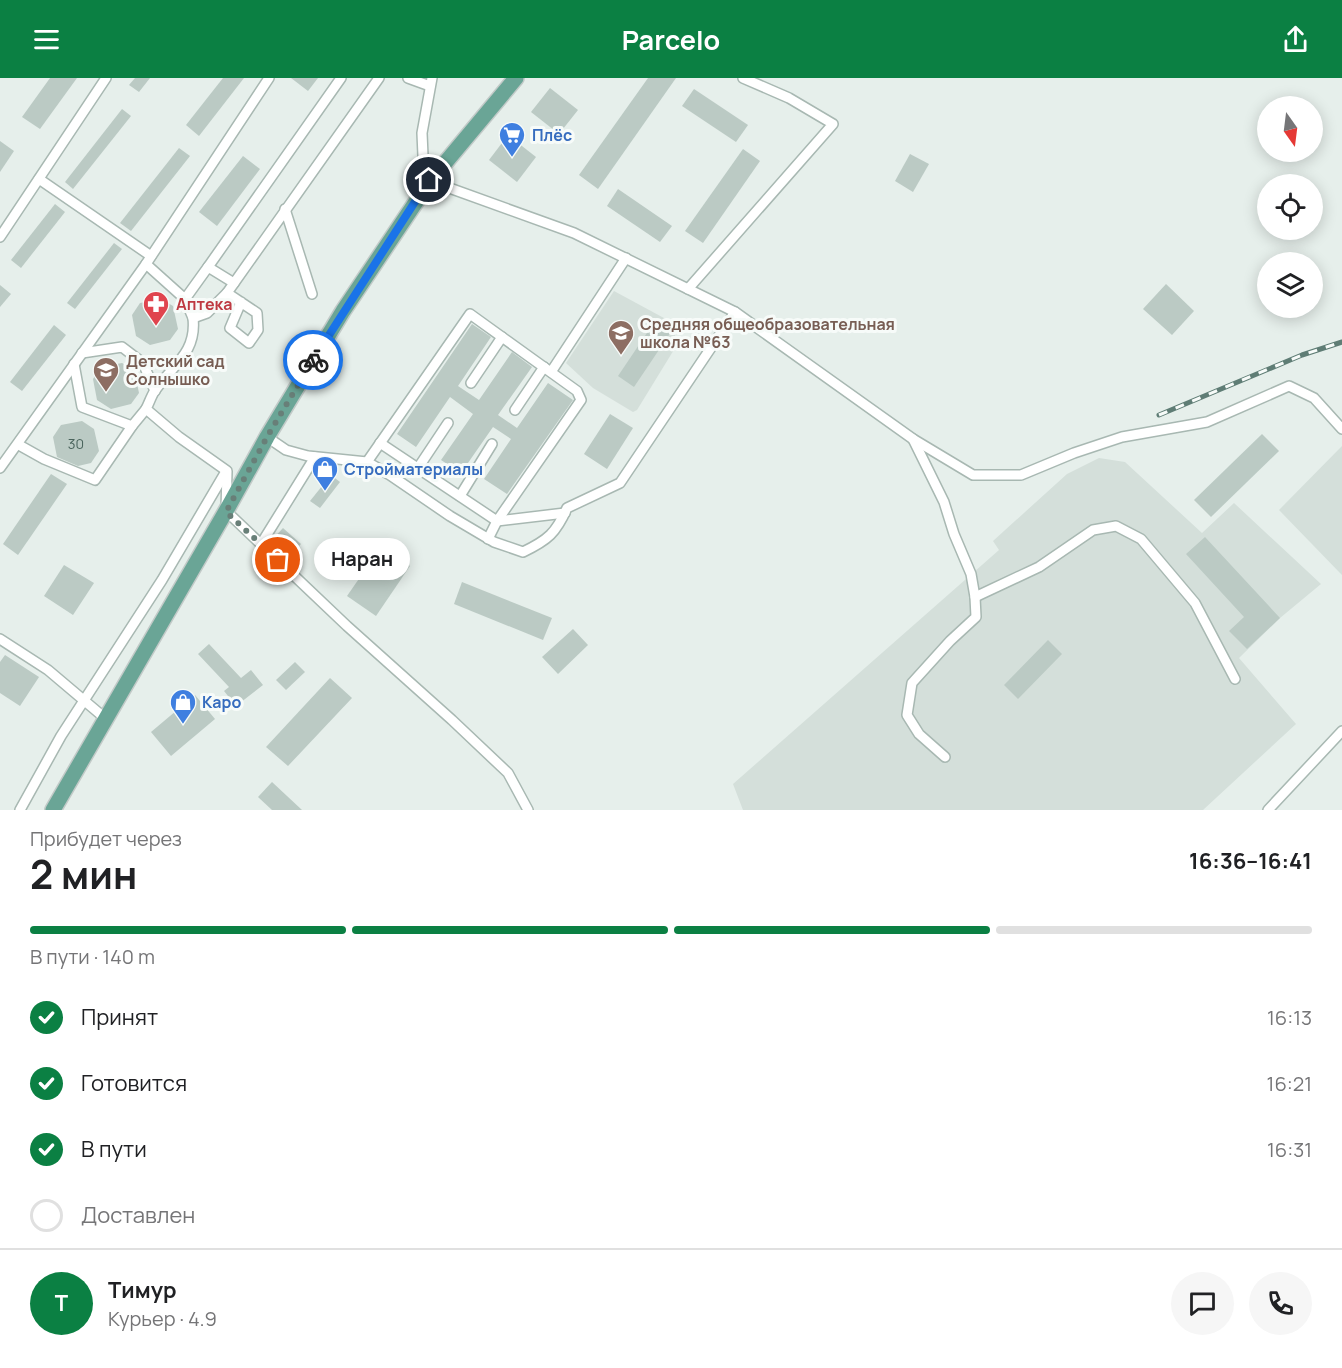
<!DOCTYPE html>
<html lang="ru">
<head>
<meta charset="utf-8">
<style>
	body { margin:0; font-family:Manrope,sans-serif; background:#f6f6f6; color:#202124; height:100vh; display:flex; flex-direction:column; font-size:22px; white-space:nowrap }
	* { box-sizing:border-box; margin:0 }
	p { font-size:20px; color:#757577 }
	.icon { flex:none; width:33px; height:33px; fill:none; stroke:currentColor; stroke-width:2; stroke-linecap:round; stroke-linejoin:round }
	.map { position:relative; height:732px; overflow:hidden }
	.side { display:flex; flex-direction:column; background:#fff; flex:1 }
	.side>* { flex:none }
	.needle { width:39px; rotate:166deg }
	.tools { position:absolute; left:1257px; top:18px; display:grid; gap:12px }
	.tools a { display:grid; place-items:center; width:66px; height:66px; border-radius:50%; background:#fff; box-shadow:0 3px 15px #0003; font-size:30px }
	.pin { position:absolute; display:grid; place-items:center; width:51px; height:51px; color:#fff; margin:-26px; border:3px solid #fff; border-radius:50%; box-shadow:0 2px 6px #0007 }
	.courier { position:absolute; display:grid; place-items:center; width:60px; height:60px; margin:-30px; border:4px solid #1a73e8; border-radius:50%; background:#fff; color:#222; box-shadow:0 2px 8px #0007 }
	.bubble { position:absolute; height:42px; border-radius:21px; background:#fff; box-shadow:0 3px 15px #0003; font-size:20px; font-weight:700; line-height:42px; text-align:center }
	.headline em { font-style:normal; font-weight:700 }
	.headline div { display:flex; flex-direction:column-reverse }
	.headline { display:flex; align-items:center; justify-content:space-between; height:102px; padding:0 30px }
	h1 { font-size:39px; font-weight:700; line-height:45px }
	.bar { display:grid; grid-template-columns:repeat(4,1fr); gap:9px 6px; align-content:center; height:72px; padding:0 30px }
	.bar i { height:8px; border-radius:4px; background:#e0e0e0 }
	.bar .current { background:#0b8043 }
	.bar p { grid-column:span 4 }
	.line { display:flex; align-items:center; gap:15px; padding:0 30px; border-top:2px solid #e0e0e0 }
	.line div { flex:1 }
	.round { display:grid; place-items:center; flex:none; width:63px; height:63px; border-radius:32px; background:#f6f6f6 }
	ol { padding:0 30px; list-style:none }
	li { display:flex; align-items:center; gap:18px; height:66px }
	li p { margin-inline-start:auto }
	li .icon { padding:6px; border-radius:50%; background:#0b8043; color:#fff; stroke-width:4 }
	li:last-child { color:#757577 }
	li i { width:33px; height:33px; border:3px solid #e0e0e0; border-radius:50% }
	header { display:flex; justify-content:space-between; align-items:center; height:78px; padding:0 30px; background:#0b8043; color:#fff; font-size:27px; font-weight:700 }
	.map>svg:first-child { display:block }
	.built { fill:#d4dfda }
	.building { fill:#bbcac4 }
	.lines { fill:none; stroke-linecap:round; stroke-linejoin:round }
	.minor-casing { stroke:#a8b8b2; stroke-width:12 }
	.primary-casing { stroke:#c2cac8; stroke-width:18 }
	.minor { stroke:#fff; stroke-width:9 }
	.primary { stroke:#6aa596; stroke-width:15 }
	.rail-casing { stroke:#5f7d75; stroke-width:5 }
	.rail { stroke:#f7fbf9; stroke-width:3; stroke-dasharray:9; stroke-linecap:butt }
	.done { stroke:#687f78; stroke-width:6; stroke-dasharray:0 10.8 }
	.route { stroke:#1a73e8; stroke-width:8 }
	.labels { text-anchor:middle; stroke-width:6; stroke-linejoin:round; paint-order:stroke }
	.number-label { font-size:14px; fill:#4a645c }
	.shop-label { font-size:16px; font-weight:bold; fill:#366cbe; stroke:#f7fbf9; text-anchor:start }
	.health-label { font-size:16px; font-weight:bold; fill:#be3a42; stroke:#f7fbf9; text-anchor:start }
	.education-label { font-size:16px; font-weight:bold; fill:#785e54; stroke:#f7fbf9; text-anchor:start }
</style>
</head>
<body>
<header><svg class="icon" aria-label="menu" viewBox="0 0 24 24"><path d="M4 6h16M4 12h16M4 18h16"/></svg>Parcelo<svg class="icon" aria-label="share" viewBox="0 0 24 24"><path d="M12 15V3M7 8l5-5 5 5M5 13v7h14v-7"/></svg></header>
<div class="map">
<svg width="1342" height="732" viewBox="0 0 1342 732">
	<rect width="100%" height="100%" fill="#e6efeb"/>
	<!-- built -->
	<g class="built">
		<path d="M614,213l61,33v24l-38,62 -4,2 -40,-24 -27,-25z"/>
		<path d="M1342,368v129l-63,-65z"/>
		<path d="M1099,380l26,4 77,71 32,-30 87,81 -41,34 -41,40 57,66 -93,86h-460l-10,-26 266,-234 -6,-9 74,-67z"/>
	</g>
	<!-- building -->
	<g class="building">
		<path d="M50,0h27l-37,51 -18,-12z"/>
		<path d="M135,0h15l-11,14 -10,-7z"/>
		<path d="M223,0h21l-45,58 -13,-11z"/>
		<path d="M291,0h27l-10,13z"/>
		<path d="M648,0h28l-78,111 -19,-14z"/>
		<path d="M550,10l28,22 -19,24 -28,-22z"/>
		<path d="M694,11l54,36 -12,17 -54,-36z"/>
		<path d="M122,31l9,7 -58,73 -8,-7z"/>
		<path d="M508,57l28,22 -19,25 -28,-22z"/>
		<path d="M0,63l14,10 -14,21z"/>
		<path d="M179,70l11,8 -59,75 -11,-8z"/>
		<path d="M743,71l17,12 -57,82 -18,-12z"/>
		<path d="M910,76l19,10 -16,28 -18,-11z"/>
		<path d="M243,78l17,13 -43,57 -18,-14z"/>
		<path d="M618,111l54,37 -12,16 -53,-36z"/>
		<path d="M55,126l10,8 -44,56 -10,-8z"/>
		<path d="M114,165l8,6 -47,60 -8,-6z"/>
		<path d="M1166,206l28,27 -22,24 -29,-26z"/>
		<path d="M0,207l11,9 -11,13z"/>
		<path d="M161,221l12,7 5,23 -8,11 -20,5 -14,-9 -4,-21 8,-12z"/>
		<path d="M655,243l16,11 -37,55 -16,-11z"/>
		<path d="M472,246l19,13 -33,49 21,14 33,-48 20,15 -34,48 19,13 31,-45 25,17 -66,94 -23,-15 27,-40 -18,-12 -32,46 -20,-13 32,-46 -23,-17 -34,50 -19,-13z"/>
		<path d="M54,247l12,10 -44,56 -12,-9z"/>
		<path d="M122,285l12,7 5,23 -8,11 -20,5 -14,-9 -4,-21 8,-12z"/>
		<path d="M610,336l23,14 -26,41 -23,-15z"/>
		<path d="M82,343l12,8 5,22 -8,12 -13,3 -21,-9 -4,-20 8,-12z"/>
		<path d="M1262,356l17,17 -68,66 -17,-17z"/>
		<path d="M51,396l16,10 -49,71 -15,-11z"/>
		<path d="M331,397l9,7 -20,26 -10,-7z"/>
		<path d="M283,450l18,16 -13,14 -17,-17z"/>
		<path d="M1205,459l75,81 -33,31 -18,-18 15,-14 -58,-63z"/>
		<path d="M381,469l29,19 -34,50 -29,-20z"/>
		<path d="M64,487l30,18 -21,32 -29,-19z"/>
		<path d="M462,504l90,36 -9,22 -89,-36z"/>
		<path d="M573,551l15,16 -30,29 -16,-17z"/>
		<path d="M1048,562l14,14 -44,45 -14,-14z"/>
		<path d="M209,566l32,34 10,-8 12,15 -27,21 -12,-15 5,-4 -31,-33z"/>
		<path d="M5,577l34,22 -19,29 -20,-13v-31z"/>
		<path d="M295,584l10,10 -19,18 -10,-10z"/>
		<path d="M330,600l22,20 -64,68 -22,-19z"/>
		<path d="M195,617l20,24 -44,37 -20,-24z"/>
		<path d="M272,704l30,28h-30l-14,-13z"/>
	</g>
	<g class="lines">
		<!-- minor casing -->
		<g class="minor-casing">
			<g id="minor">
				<path d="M408,0l22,8"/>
				<path d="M432,0l-10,55 1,23 7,25 144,52 161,79 178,127 60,36h48l53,-22 48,-16 85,-15 82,-36 25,12 28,31"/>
				<path d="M39,101l112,77"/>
				<path d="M285,131l27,85"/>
				<path d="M0,159l106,-159"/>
				<path d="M146,186l39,35 23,-32 26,16"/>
				<path d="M208,189l133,-189"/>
				<path d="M688,211l145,-165 -44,-26 -46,-20"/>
				<path d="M185,221l8,19 14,-5 20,-20"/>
				<path d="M241,224l-11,26 19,15 9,-13 -1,-17 -30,-20 152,-215"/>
				<path d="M193,240c4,36 -22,48 -39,74 -3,5 -5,11 -8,17l33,28 48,34 -1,40 121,115 105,94 56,53 20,37"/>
				<path d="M82,275l40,-6 21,16 12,28"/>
				<path d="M74,286l8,43 50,19 14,-17"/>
				<path d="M551,294l75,-114"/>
				<path d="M471,305l31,-46"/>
				<path d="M515,332l29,-43"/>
				<path d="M267,359l19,13 22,6 59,6 23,13 60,41 44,26 29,10c25,-12 33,-19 44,-44l53,-25 115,-171"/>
				<path d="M913,361l31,63 10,32 17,40 4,23 64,-30 54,-37 23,-4 25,13 54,64 40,76"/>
				<path d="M380,365l117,78 68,-8"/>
				<path d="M19,367l25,14 51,21 37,-54"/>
				<path d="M367,384l103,-148 107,77 4,9 -84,121 -9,18"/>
				<path d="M0,390l146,-204 123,-186"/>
				<path d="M418,390l30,-45"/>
				<path d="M460,418l32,-52"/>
				<path d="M261,466l54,-87"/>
				<path d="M0,561l48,31 58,49"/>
				<path d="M945,679l-26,-23 -12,-19 5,-32 38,-42 26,-24 -1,-20"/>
				<path d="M20,732l41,-74 101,-156 63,-107"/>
				<path d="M1268,732l74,-79"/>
			</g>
		</g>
		<!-- primary casing -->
		<g class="primary-casing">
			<path id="primary" d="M53,732l173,-299 41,-74 76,-126 87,-130 86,-103"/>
		</g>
		<!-- minor -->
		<use href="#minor" class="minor"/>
		<!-- primary -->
		<use href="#primary" class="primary"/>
		<!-- rail casing -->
		<g class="rail-casing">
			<path id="rail" d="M1159,337l143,-60 40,-13"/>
		</g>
		<!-- rail -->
		<use href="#rail" class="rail"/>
	</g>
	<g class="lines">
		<!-- done -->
		<path class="done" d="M278,482l-52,-48 41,-75 46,-77"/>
		<!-- route -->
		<path class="route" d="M313,282l116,-180"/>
	</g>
	<!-- icons -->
	<defs>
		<g id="supermarket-pin" transform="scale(1.35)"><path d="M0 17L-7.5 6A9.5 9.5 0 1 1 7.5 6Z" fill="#3f7fe0" stroke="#f7fbf9"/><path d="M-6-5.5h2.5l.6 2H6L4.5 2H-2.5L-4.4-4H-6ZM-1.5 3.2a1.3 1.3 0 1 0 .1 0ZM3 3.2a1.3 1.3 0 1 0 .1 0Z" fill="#fff"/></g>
		<g id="pharmacy-pin" transform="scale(1.35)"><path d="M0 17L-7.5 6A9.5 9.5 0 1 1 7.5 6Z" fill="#e0444e" stroke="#f7fbf9"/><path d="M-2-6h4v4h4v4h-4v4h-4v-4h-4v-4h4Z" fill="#fff"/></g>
		<g id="school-pin" transform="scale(1.35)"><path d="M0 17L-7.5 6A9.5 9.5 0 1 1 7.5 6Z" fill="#8d6e63" stroke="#f7fbf9"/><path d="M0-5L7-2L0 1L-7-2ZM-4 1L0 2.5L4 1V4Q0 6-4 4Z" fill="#fff"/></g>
		<g id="shop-pin" transform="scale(1.35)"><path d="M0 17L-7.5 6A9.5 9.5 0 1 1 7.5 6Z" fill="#3f7fe0" stroke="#f7fbf9"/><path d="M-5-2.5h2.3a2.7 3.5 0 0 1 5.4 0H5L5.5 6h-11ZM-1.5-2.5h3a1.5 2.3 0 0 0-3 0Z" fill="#fff"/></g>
	</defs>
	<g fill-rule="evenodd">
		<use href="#supermarket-pin" x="512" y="57"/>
		<use href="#pharmacy-pin" x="156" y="226"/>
		<use href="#school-pin" x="621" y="255"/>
		<use href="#school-pin" x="106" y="292"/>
		<use href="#shop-pin" x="325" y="391"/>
		<use href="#shop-pin" x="183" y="624"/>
	</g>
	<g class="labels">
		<!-- number labels -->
		<g class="number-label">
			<text x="76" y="371">30</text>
		</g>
		<!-- shop labels -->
		<g class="shop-label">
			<text x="532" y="63">Плёс</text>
			<text x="344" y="397">Стройматериалы</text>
			<text x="202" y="630">Каро</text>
		</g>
		<!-- health labels -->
		<g class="health-label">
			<text x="176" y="232">Аптека</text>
		</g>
		<!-- education labels -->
		<g class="education-label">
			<text x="640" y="252">Средняя общеобразовательная<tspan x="640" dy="18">школа №63</tspan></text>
			<text x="126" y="289">Детский сад<tspan x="126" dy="18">Солнышко</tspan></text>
		</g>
	</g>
</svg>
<div class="tools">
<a><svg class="needle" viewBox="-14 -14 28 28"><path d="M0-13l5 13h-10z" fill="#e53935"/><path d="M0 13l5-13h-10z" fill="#757577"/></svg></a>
<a><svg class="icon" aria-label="locate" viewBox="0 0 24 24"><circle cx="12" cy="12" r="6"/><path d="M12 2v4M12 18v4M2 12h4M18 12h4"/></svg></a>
<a><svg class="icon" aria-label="layers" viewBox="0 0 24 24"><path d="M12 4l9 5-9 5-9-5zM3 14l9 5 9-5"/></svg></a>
</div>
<div class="pin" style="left:278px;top:482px;background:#ea580c"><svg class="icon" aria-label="bag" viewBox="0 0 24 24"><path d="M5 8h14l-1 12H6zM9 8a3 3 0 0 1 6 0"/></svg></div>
<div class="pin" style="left:429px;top:102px;background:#1f2937"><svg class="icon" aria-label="home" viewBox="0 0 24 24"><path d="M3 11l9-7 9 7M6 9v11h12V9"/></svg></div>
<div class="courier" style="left:313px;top:282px"><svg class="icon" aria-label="bike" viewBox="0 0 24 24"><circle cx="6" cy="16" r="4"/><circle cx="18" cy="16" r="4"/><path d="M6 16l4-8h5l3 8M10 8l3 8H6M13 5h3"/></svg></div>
<div class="bubble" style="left:314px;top:460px;width:96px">Наран</div>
</div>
<section class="side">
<div class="headline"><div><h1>2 мин</h1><p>Прибудет через</p></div><em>16:36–16:41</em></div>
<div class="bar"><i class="current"></i><i class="current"></i><i class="current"></i><i></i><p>В пути · 140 m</p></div>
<ol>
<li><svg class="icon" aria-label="check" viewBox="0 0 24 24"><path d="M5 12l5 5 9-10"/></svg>Принят<p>16:13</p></li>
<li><svg class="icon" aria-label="check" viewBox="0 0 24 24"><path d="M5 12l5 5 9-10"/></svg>Готовится<p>16:21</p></li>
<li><svg class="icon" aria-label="check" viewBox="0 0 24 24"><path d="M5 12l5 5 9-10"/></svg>В пути<p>16:31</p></li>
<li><i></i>Доставлен</li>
</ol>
<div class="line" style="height:108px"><b class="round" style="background:#0b8043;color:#fff">Т</b><div><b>Тимур</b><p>Курьер · 4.9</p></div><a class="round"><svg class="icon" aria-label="chat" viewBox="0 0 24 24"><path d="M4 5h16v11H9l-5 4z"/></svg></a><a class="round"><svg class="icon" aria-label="phone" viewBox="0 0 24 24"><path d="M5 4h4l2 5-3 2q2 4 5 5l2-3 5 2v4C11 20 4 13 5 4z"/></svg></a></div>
</section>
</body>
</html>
